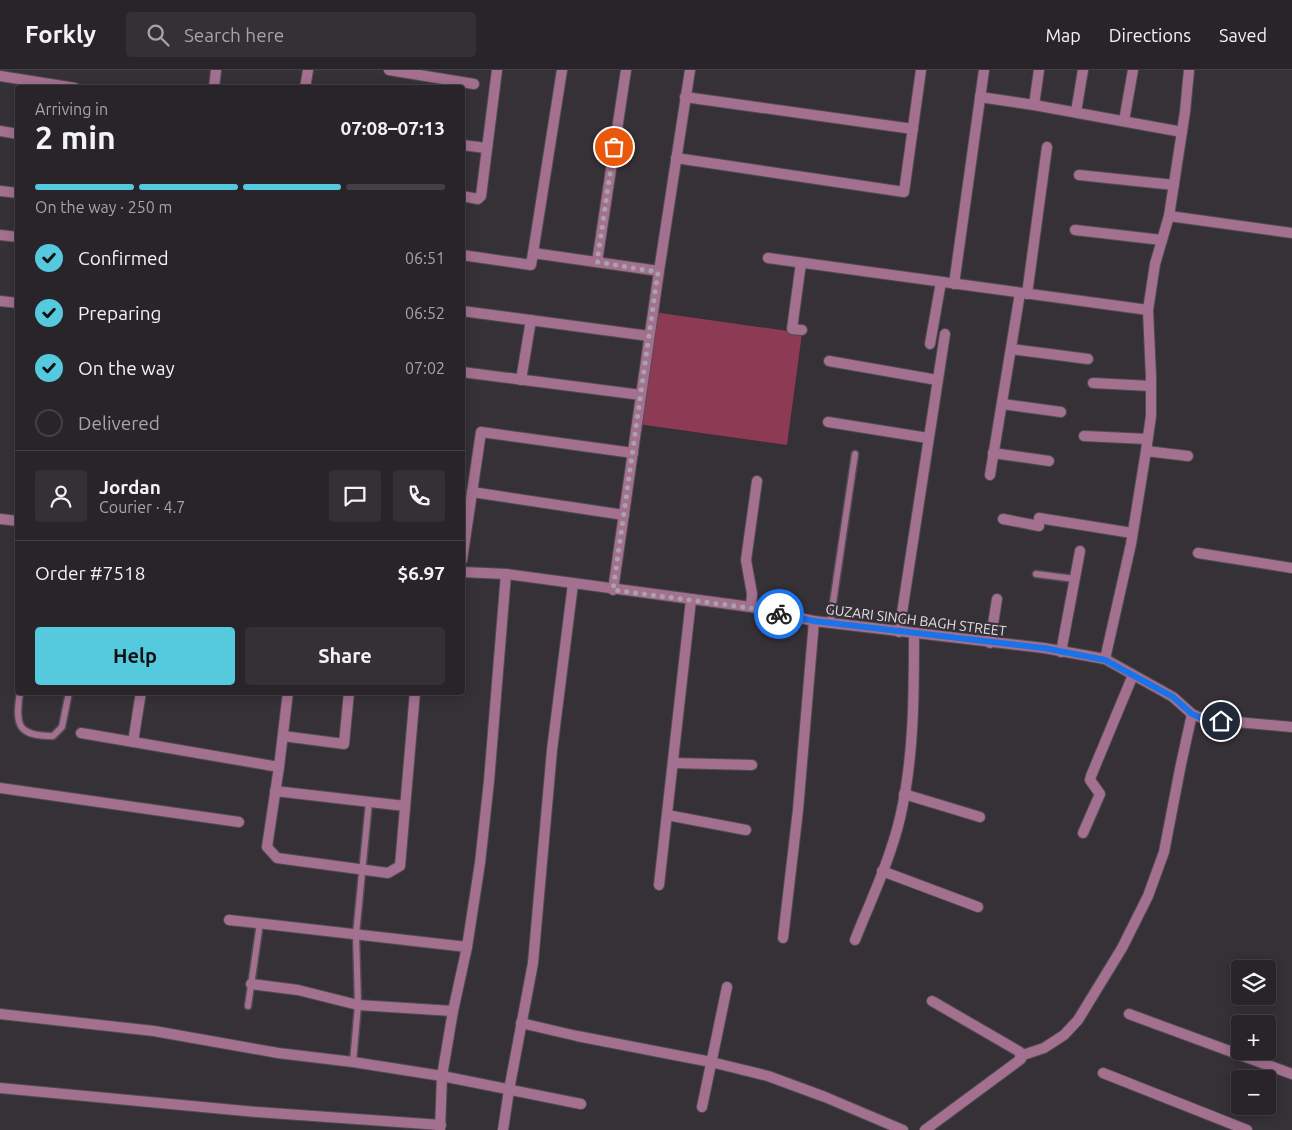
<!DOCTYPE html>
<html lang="en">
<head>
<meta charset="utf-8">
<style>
	body { margin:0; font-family:Ubuntu,sans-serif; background:#343035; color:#f1f3f6; height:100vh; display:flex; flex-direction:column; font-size:19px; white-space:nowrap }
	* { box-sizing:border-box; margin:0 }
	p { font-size:16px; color:#a5a4a8 }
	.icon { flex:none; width:28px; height:28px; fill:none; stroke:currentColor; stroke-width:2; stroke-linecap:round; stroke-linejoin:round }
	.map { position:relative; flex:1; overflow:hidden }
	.drawer { position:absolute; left:15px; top:15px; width:450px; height:610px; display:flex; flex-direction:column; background:#282429; border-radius:5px; box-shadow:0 2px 12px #0003,0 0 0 1px #444146 }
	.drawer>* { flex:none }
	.tools { position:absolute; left:1231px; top:890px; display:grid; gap:10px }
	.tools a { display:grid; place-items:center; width:45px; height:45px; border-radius:5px; background:#282429; box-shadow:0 2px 12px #0003,0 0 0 1px #444146; font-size:25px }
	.pin { position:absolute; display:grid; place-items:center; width:42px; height:42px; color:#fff; margin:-21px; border:2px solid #fff; border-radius:50%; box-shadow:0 1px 5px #0007 }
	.courier { position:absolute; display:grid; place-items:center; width:50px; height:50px; margin:-25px; border:4px solid #1a73e8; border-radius:50%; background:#fff; color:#222; box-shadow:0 1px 6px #0007 }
	.head em { font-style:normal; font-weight:600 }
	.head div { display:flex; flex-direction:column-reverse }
	.head { display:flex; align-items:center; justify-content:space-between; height:85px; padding:0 20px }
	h1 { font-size:32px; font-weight:600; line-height:38px }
	.bar { display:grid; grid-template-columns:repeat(4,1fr); gap:8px 5px; align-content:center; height:60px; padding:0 20px }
	.bar i { height:6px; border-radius:4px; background:#444146 }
	.bar .current { background:#55cadf }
	.bar p { grid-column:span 4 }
	.line { display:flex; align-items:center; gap:12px; padding:0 20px; border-top:1px solid #444146 }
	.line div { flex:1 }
	.round { display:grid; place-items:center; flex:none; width:52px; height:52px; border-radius:5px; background:#343035 }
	ol { padding:0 20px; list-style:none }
	li { display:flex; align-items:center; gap:15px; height:55px }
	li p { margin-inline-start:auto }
	li .icon { padding:5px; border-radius:50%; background:#55cadf; color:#111; stroke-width:4 }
	li:last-child { color:#a5a4a8 }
	li i { width:28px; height:28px; border:2px solid #444146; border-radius:50% }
	.primary-button { display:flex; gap:10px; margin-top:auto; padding:10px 20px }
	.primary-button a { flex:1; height:58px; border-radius:5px; background:#55cadf; color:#111; font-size:20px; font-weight:600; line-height:58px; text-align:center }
	.primary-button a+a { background:#343035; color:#f1f3f6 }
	header { display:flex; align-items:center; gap:30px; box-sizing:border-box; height:70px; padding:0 25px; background:#282429; border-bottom:1px solid #444146 }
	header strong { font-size:24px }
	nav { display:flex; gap:28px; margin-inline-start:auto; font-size:18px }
	.search { width:350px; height:45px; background:#343035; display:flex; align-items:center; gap:12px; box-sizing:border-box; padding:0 18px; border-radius:5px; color:#a5a4a8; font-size:19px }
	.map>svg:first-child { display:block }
	.green { fill:#8d3a54 }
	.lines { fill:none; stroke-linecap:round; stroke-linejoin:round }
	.service-casing { stroke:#524c53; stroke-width:9 }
	.minor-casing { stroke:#524c53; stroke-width:12 }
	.tertiary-casing { stroke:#524c53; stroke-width:12 }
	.service { stroke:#a47090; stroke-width:6 }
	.minor { stroke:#a47090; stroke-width:10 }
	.tertiary { stroke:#a47090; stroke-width:10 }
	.done { stroke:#a8a3a9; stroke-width:5; stroke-dasharray:0 9 }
	.route { stroke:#1a73e8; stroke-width:6 }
	.labels { text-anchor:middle; stroke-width:4.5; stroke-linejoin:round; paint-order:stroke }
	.street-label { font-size:14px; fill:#e5e1e6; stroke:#363037 }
</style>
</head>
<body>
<header>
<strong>Forkly</strong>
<div class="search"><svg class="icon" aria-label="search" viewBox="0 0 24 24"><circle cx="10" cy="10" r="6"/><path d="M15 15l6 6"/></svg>Search here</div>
<nav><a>Map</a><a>Directions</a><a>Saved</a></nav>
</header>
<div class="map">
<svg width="1292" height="1060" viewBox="0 0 1292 1060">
	<rect width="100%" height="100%" fill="#363037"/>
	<!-- green -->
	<path class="green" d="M653,242l149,21 -15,112 -149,-21z"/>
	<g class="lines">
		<!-- service casing -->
		<g class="service-casing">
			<g id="service">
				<path d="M1036,504l39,5"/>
				<path d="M830,553l25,-169"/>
				<path d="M20,622c-5,33 -3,44 33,44l9,-9 7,-35"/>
				<path d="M248,936l12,-83"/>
				<path d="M353,992l5,-57 -2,-71 13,-132"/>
			</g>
		</g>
		<!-- minor casing -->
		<g class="minor-casing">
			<g id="minor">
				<path d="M389,0l85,14"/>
				<path d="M0,6l75,12"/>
				<path d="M214,18l2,-18"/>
				<path d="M305,18l3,-18"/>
				<path d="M685,27l228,32"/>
				<path d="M980,27l54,8 148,27"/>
				<path d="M1034,35l5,-35"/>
				<path d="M1076,42l7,-42"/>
				<path d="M1124,51l9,-51"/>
				<path d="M0,61l18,3"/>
				<path d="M462,75l24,3"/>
				<path d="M676,88l228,34 17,-122"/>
				<path d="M1079,105l95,10"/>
				<path d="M0,121l18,2"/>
				<path d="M462,126l16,3 3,-3 16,-126"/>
				<path d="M1169,146l123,17"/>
				<path d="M1075,160l87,10"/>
				<path d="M0,165l18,2"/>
				<path d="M533,183l29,-183"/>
				<path d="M462,185l69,10 2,-12 126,18"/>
				<path d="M768,188l380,52"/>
				<path d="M597,192l29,-192"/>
				<path d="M801,193l-9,66 10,1"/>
				<path d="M954,214l30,-214"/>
				<path d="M1027,224l20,-147"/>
				<path d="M0,231l18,2"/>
				<path d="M462,241l187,25"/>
				<path d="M930,274l11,-62"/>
				<path d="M1011,279l77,10"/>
				<path d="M829,291l108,19"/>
				<path d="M462,302l179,23"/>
				<path d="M521,310l10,-60"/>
				<path d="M1093,313l58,3"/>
				<path d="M1002,334l59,8"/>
				<path d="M828,352l100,16"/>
				<path d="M1084,366l63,3"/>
				<path d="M1146,381l5,-35v-39l-3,-67 7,-46 14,-48 16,-104 4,-42"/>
				<path d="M993,383l56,8"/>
				<path d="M990,405l30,-182"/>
				<path d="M472,422l152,23"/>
				<path d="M1003,449l36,7v-8l93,15"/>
				<path d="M1198,483l94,15"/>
				<path d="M462,490l19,-128 152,21"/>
				<path d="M751,537l1,-13 -6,-34 11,-79"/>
				<path d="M899,562l46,-298"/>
				<path d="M990,573l7,-44"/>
				<path d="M1061,582l19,-101"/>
				<path d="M1105,589l26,-115 15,-93 42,5"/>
				<path d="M81,663l198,34 -12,80 10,11 111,15 12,-7 15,-174"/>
				<path d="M283,666l61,8 5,-52"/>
				<path d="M133,672l8,-50"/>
				<path d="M673,693l79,2"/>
				<path d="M279,697l9,-75"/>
				<path d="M0,718l239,34"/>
				<path d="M275,721l130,15"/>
				<path d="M904,724l76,23"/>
				<path d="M667,745l79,15"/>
				<path d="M1083,763l17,-39 -10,-14 1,-4 42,-101"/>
				<path d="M882,801l96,36"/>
				<path d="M659,815l32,-285"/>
				<path d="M229,850l238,27"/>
				<path d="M783,868l15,-128 16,-189"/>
				<path d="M855,870c16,-40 35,-80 45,-122 14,-60 14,-123 14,-184"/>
				<path d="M251,914l47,6 60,15 95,6"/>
				<path d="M0,944l154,17 124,22 75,9 89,14 139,28"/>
				<path d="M1129,944l163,60"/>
				<path d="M521,953l56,13 134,26 57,14 57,21 78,33"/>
				<path d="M1020,986l24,-8 20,-13 14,-15 44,-72 26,-52 16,-44 17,-88 11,-50"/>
				<path d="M1103,1003l144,57"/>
				<path d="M0,1018l257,24 184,13"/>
				<path d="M702,1037l25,-120"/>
				<path d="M440,1060l2,-54 11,-65 14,-64 13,-84 9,-82 17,-207"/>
				<path d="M503,1060l6,-40 24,-127 19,-213 21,-166"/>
				<path d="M925,1060l96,-71 -1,-7 -88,-51"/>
			</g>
		</g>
		<!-- tertiary casing -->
		<g class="tertiary-casing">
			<g id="tertiary">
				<path d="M0,449l18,2"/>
				<path d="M462,502l44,2 245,33 63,14 230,27 61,11 68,38 19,17 12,5 88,8"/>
				<path d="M613,520l46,-319 31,-201"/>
			</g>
		</g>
		<!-- service -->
		<use href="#service" class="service"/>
		<!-- minor -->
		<use href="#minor" class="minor"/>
		<!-- tertiary -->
		<use href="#tertiary" class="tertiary"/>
	</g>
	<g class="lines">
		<!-- done -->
		<path class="done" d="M614,77l-17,115 61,10 -45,318 138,18 28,6"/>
		<!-- route -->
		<path class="route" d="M779,544l35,7 230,27 61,12 68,37 19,17 12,5 17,2"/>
	</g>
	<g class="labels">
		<!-- street labels -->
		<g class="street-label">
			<text transform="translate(916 550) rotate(7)" y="5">GUZARI SINGH BAGH STREET</text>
		</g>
	</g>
</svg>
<div class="tools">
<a><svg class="icon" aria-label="layers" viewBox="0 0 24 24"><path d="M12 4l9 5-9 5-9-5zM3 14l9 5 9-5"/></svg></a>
<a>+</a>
<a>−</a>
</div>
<div class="pin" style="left:614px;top:77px;background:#ea580c"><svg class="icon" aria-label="bag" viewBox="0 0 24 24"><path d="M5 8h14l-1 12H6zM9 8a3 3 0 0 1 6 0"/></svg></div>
<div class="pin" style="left:1221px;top:651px;background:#1f2937"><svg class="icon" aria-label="home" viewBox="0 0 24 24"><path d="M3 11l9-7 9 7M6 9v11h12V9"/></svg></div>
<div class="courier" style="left:779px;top:544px"><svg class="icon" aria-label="bike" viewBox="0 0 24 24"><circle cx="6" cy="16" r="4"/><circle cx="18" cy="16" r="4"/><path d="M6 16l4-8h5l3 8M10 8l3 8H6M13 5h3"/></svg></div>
<section class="drawer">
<div class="head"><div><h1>2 min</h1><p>Arriving in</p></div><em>07:08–07:13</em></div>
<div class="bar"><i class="current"></i><i class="current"></i><i class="current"></i><i></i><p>On the way · 250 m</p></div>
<ol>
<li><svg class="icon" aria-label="check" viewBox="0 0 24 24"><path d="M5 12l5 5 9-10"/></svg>Confirmed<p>06:51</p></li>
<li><svg class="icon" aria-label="check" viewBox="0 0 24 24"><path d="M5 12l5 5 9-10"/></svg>Preparing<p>06:52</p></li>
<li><svg class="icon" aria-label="check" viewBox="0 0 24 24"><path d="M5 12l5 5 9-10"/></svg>On the way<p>07:02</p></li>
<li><i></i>Delivered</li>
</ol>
<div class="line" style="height:90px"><a class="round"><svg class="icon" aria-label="person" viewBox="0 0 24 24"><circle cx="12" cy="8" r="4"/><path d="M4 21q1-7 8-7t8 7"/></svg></a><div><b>Jordan</b><p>Courier · 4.7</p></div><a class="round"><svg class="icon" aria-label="chat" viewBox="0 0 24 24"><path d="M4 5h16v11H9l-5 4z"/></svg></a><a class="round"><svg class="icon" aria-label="phone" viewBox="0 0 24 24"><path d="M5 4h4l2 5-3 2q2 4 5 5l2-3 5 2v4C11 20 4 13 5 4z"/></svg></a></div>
<div class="line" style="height:65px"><div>Order #7518</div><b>$6.97</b></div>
<div class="primary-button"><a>Help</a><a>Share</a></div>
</section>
</div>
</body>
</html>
